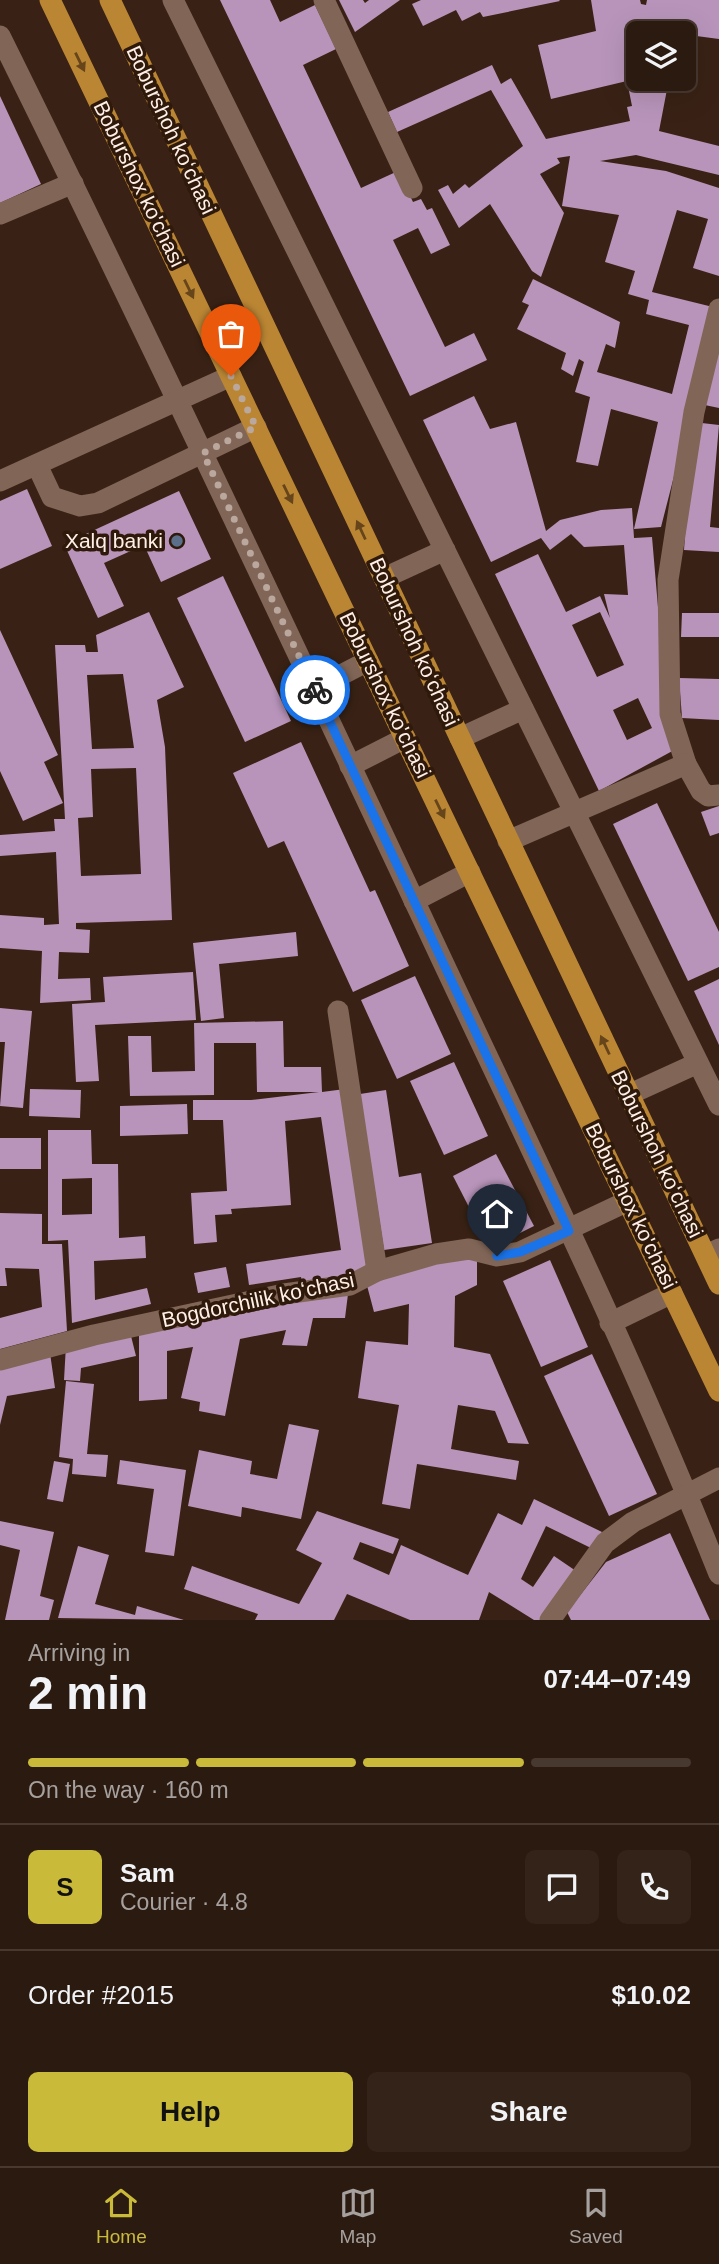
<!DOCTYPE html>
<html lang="en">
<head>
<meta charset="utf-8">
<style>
	body { margin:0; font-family:Helvetica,sans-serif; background:#332319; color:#f1f3f6; height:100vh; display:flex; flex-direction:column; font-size:26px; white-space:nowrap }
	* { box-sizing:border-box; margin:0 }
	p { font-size:23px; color:#a6a19f }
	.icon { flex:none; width:38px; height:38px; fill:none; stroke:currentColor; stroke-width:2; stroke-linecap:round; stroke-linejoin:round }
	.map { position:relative; height:1620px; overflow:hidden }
	.sheet { display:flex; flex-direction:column; background:#2b1a10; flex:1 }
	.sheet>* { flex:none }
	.controls { position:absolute; left:626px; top:21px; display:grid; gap:14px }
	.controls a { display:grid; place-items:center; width:70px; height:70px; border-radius:10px; background:#2b1a10; box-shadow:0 7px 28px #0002,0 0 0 2px #473830; font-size:35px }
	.pin { position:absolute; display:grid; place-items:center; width:60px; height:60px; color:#fff; margin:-72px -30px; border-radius:50% 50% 50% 0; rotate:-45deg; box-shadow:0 0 7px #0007 }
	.pin .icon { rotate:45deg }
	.courier { position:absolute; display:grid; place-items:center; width:70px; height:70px; margin:-35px; border:5px solid #1a73e8; border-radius:50%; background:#fff; color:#222; box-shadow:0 2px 9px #0007 }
	.headline em { font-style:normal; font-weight:700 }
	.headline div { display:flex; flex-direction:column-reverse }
	.headline { display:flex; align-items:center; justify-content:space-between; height:119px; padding:0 28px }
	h1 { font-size:46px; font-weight:700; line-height:52px }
	.bar { display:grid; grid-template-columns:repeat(4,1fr); gap:10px 7px; align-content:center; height:84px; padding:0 28px }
	.bar i { height:9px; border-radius:5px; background:#473830 }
	.bar .selected { background:#c9ba3a }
	.bar p { grid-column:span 4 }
	.line { display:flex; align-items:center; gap:18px; padding:0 28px; border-top:2px solid #473830 }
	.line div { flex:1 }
	.round { display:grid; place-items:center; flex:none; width:74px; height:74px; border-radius:10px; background:#332319 }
	.action { display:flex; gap:14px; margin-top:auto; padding:14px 28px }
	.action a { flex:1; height:80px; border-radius:10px; background:#c9ba3a; color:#111; font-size:28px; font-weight:700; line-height:80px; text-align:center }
	.action a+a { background:#332319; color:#f1f3f6 }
	.tab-bar { display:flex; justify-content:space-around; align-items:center; height:98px; border-top:2px solid #473830; background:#2b1a10; font-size:19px; color:#a6a19f }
	.tab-bar a { display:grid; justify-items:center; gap:4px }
	.tab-bar .selected { color:#c9ba3a }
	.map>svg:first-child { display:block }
	.building { fill:#b894ba; fill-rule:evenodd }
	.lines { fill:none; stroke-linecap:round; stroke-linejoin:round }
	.minor { stroke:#816657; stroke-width:21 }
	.major { stroke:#bb8634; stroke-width:21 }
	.oneway { fill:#66451b }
	.done { stroke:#baa79d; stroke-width:7; stroke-dasharray:0 12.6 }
	.route { stroke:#1a73e8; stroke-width:9 }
	.service-dot { fill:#5c6f8a; stroke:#2e190b; stroke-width:2.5 }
	.labels { text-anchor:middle; stroke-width:7; stroke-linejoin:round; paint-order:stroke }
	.street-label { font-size:21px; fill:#ffefe6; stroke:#2e190b }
	.poi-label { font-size:21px; fill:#ffefe6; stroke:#2e190b; text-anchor:end }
</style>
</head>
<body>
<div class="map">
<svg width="719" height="1620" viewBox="0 0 719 1620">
	<rect width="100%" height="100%" fill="#392215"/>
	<!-- building -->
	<g class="building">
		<path d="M220,0h50l10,22 35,-17 21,44 -33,16 58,123 37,-17 15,31 8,-3 6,11 5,-2 18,37 -19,9 -13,-26 -25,12 52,107 29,-14 13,27 -77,36z"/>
		<path d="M339,0h24l2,3 4,-3h31l-45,32z"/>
		<path d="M421,0h138l1,1 -77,16 -3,-5 -18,9 -6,-11 -33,16 -11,-22z"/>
		<path d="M591,0h49l1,4 5,1 1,-5h72v39l-68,-9v3h-12v46h30l-10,52 60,15v29l-83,-20 -36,6 66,10 53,17v88l-26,-8 15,-49 -31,-9 -25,82 65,16 -56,219 -27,2 24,-107 -47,-13 -13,57 -22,-4 14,-65 -15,-5 9,-30 -5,-3 -6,17 -12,-7 5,-16 -49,-24 12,-24 -7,-3 11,-23 87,43 -5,26 -9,-4 -9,28 75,22 17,-69 -43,-11 3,-14 -21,-6 7,-23 -30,-9 14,-47 -57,-9 8,-50 -13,2 3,5 -20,11 24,39 -23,64 -9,-6 -42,-67 -31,24 -21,-38 10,-5 5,9 12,-10 4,4 54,-42 -32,-56 -94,42 -9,-20 104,-47 9,19 10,-6 35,61 84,-18 -3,-14 5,-1 -5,-25 -76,18 -13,-54 58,-14z"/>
		<path d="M0,96l41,88 -41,19z"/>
		<path d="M719,326v82l-19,-4z"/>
		<path d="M474,396l16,33 26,-7 30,109 14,-11 41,-10 31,-2 2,30 18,-1 7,82 17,130 -77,42 -104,-217 43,-20 28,58 34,-16 10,22 -6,-24 24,1 -4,-50 -40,2 -13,-13 -21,16 -9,-12 -50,24 -68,-142zM600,612l24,53 -27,12 -25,-52zM638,698l14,30 -25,12 -14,-30z"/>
		<path d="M693,422l26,3 -9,102 9,1v24l-35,-2z"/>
		<path d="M27,489l25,57 -52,23v-68z"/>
		<path d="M179,491l32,68 -50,23 -17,-37 -40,18 20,43 -26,12 -34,-74z"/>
		<path d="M223,576l68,145 -46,21 -68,-144z"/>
		<path d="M149,612l35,75 -27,13 8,47 7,173 -96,3v6l14,1 -1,23 -30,-1 -1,27 32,-1 1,22 -51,3 2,-52 -42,-3v-33l44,3v7l15,-1 -3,-72 -56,4v-21l55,-4 -1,-12h11l-10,-174h30l1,7h12l-2,-17zM123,674l11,74 -42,1 -5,-74zM136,768l5,106 -60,2 -3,-58 15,-1 -2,-48z"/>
		<path d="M682,613h37v24h-38z"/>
		<path d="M0,630l58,125 -14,7 19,41 -40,18 -23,-50z"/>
		<path d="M679,678l40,1v41l-37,-2z"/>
		<path d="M301,742l69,150 5,-2 34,76 -56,26 -69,-151 -16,7 -35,-75z"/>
		<path d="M657,803l62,129v35l-31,14 -75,-157z"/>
		<path d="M719,806v27l-9,3 -9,-24z"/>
		<path d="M296,932l2,24 -79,8 5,54 -23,3 -8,-78z"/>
		<path d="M193,972l3,48 -101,5 4,56 -23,1 -4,-78 33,-2 -2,-25z"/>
		<path d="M415,976l36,78 -54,25 -36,-79z"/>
		<path d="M719,979v66l-25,-54z"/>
		<path d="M0,1008l32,3 -9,97 -23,-2 5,-64h-5z"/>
		<path d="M283,1021l1,46h37l1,25 23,-3 29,182 -72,11 -1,-5 -52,8 -3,-21 95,-14 -20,-133 -36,4 6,84 -60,4 1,5 -17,1 2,27 -23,2 -3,-51 36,-2 -4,-71h-30v-20h58l68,-8h-62l-1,-49h-42v52l-84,1 -2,-60h23l1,36 43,-1 -1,-48z"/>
		<path d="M454,1062l34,74 -44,19 -34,-74z"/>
		<path d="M30,1089l51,1 -1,28 -51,-2z"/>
		<path d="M386,1090l13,87 22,-4 11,70 -48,7 -24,-156z"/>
		<path d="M187,1104l1,30 -68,2v-30z"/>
		<path d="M48,1130h43l1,34h26l1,74 26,-2 1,22 -52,3 1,39 52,-12 4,16 -79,19 -4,-83 -20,1zM92,1178v36l-30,1v-36z"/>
		<rect x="0" y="1138" width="41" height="31"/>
		<path d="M496,1154l38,72 -44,22 -37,-72z"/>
		<path d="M0,1213l42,1v30h20l5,87 -67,18v-31l42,-11 -3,-38 -34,-1 2,18h-7z"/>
		<path d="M477,1253v32l-22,11 -1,51 36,7 39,90 -21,-1 -13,-32 -37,-6 -7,44 68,12 -3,19 -99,-16 -7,45 -28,-5 17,-99 -41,-7 8,-57 42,4 1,-41 -35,8 -9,-34z"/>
		<path d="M550,1260l38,87 -47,20 -38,-86z"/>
		<path d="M226,1267l4,20 -32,6 -4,-20z"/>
		<path d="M348,1294l-3,24h-32l-6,28 -25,-1 4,-15 -46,9 -15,77 -26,-5 1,-9 -19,-4 12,-51 -26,4v48l-28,2v-71l155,-33z"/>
		<path d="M130,1332l6,24 -55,12 -1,13 -16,-1 2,-35z"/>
		<path d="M50,1353l5,35 -48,8 -7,29v-56z"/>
		<path d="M592,1354l65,140 -48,22 -65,-140z"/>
		<path d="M66,1381l28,3 -7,70 21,1 -2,22 -34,-3 1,-15 -14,-2z"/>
		<path d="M289,1424l30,6 -18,89 -59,-12 -1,10 -53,-11 11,-56 53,11 -2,13 27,5z"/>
		<path d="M120,1460l66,10 -12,86 -29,-4 9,-63 -37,-5z"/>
		<path d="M54,1461l16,3 -7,38 -16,-3z"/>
		<path d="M534,1499l68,33 -9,17 -47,-23 -25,53 12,8 21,-31 22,15 -33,49h-9l-45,-28 -10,28h-69l-63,-26 -13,26h-79l3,-6 -74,-25 8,-23 107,38 23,-41 -26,-13 21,-39 82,28 -6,15 -33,-12 -7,17 36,16 12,-30 67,30 30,-62 24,12z"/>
		<path d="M0,1521l54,11 -14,64 14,4 -5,20h-44l15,-70 -20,-5z"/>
		<path d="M670,1533l40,87h-139l-4,-8 39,-50z"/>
		<path d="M78,1546l31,9 -14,49 40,11 2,-9 47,14 -126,-2z"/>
	</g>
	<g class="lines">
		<!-- minor -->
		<g class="minor">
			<path d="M173,0l546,1105"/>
			<path d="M324,0l88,188"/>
			<path d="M0,36c144,291 282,584 420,877 102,219 210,436 299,661"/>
			<path d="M0,214l73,-31"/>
			<path d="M37,465l15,32 28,9 18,-3 158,-76"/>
			<path d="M0,481l231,-105"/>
			<path d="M384,578l61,-28"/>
			<path d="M314,689l54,-28"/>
			<path d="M460,738l63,-29"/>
			<path d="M686,764l-16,-50 -2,-134 26,-168 25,-103"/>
			<path d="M350,766l55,-28"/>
			<path d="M508,841l178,-77 15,27 7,5 11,-1"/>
			<path d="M414,901l56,-29"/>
			<path d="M338,1011l39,260"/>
			<path d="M628,1095l70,-32"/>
			<path d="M706,1255l13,-6"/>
			<path d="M610,1323l62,-30"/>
			<path d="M0,1360l94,-25 190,-41 66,-9 27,-14 59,-17 33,-5 28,7 23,-4 108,-51"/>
			<path d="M550,1620l55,-77 28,-21 86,-44"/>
		</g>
		<!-- major -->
		<g class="major">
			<path d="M50,0l669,1391"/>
			<path d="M110,0l609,1284"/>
		</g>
	</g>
	<!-- one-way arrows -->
	<defs><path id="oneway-solid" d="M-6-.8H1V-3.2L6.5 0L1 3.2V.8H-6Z" transform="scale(1.75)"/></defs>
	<g class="oneway">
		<use href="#oneway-solid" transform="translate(80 62) rotate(64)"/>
		<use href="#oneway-solid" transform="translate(189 289) rotate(64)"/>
		<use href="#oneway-solid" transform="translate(288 494) rotate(64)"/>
		<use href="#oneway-solid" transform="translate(361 530) rotate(-115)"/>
		<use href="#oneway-solid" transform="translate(440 809) rotate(64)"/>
		<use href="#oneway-solid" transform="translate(605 1045) rotate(-115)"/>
	</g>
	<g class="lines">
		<!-- done -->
		<path class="done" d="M231,376l25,51 -53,26 112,237"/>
		<!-- route -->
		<path class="route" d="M315,690l254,541 -49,21 -23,4"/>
	</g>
	<!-- markers -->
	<circle class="service-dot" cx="177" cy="541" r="7"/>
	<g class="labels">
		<!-- street labels -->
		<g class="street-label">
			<text transform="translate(171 130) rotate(65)" y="7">Boburshoh koʻchasi</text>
			<text transform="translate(139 184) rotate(64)" y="7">Boburshox ko'chasi</text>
			<text transform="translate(414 642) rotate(65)" y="7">Boburshoh koʻchasi</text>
			<text transform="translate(385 695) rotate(64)" y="7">Boburshox ko'chasi</text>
			<text transform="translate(657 1154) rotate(64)" y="7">Boburshoh koʻchasi</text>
			<text transform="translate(631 1206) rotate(64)" y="7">Boburshox ko'chasi</text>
			<text transform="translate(258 1300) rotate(-12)" y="7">Bogdorchilik koʻchasi</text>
		</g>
		<!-- poi labels -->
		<g class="poi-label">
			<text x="163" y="548">Xalq banki</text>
		</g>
	</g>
</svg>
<div class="controls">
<a><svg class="icon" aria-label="layers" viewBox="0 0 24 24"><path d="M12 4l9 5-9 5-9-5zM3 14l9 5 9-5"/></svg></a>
</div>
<div class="pin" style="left:231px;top:376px;background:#ea580c"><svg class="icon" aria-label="bag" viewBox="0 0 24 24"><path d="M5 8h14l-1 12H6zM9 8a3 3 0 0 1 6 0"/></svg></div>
<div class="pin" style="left:497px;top:1256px;background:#1f2937"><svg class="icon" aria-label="home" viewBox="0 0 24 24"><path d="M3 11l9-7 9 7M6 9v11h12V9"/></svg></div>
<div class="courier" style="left:315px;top:690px"><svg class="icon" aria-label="bike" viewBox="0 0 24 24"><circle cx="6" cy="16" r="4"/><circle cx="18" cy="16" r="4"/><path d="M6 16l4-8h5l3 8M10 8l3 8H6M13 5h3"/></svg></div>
</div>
<section class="sheet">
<div class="headline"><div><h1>2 min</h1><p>Arriving in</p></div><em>07:44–07:49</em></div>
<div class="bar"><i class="selected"></i><i class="selected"></i><i class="selected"></i><i></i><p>On the way · 160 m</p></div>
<div class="line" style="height:126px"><b class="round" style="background:#c9ba3a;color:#111">S</b><div><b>Sam</b><p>Courier · 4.8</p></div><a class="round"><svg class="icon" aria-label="chat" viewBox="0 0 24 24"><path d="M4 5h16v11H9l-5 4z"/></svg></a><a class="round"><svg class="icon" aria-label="phone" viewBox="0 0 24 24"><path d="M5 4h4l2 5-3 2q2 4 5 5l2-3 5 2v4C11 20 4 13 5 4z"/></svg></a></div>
<div class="line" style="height:91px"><div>Order #2015</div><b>$10.02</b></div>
<div class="action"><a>Help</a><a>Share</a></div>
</section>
<nav class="tab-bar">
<a class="selected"><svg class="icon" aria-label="home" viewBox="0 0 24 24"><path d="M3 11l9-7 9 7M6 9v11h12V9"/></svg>Home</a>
<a><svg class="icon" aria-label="map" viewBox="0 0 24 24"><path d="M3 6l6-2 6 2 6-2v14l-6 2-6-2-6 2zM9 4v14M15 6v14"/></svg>Map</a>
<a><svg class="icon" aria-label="saved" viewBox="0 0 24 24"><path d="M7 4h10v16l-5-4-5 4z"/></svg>Saved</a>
</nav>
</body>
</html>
